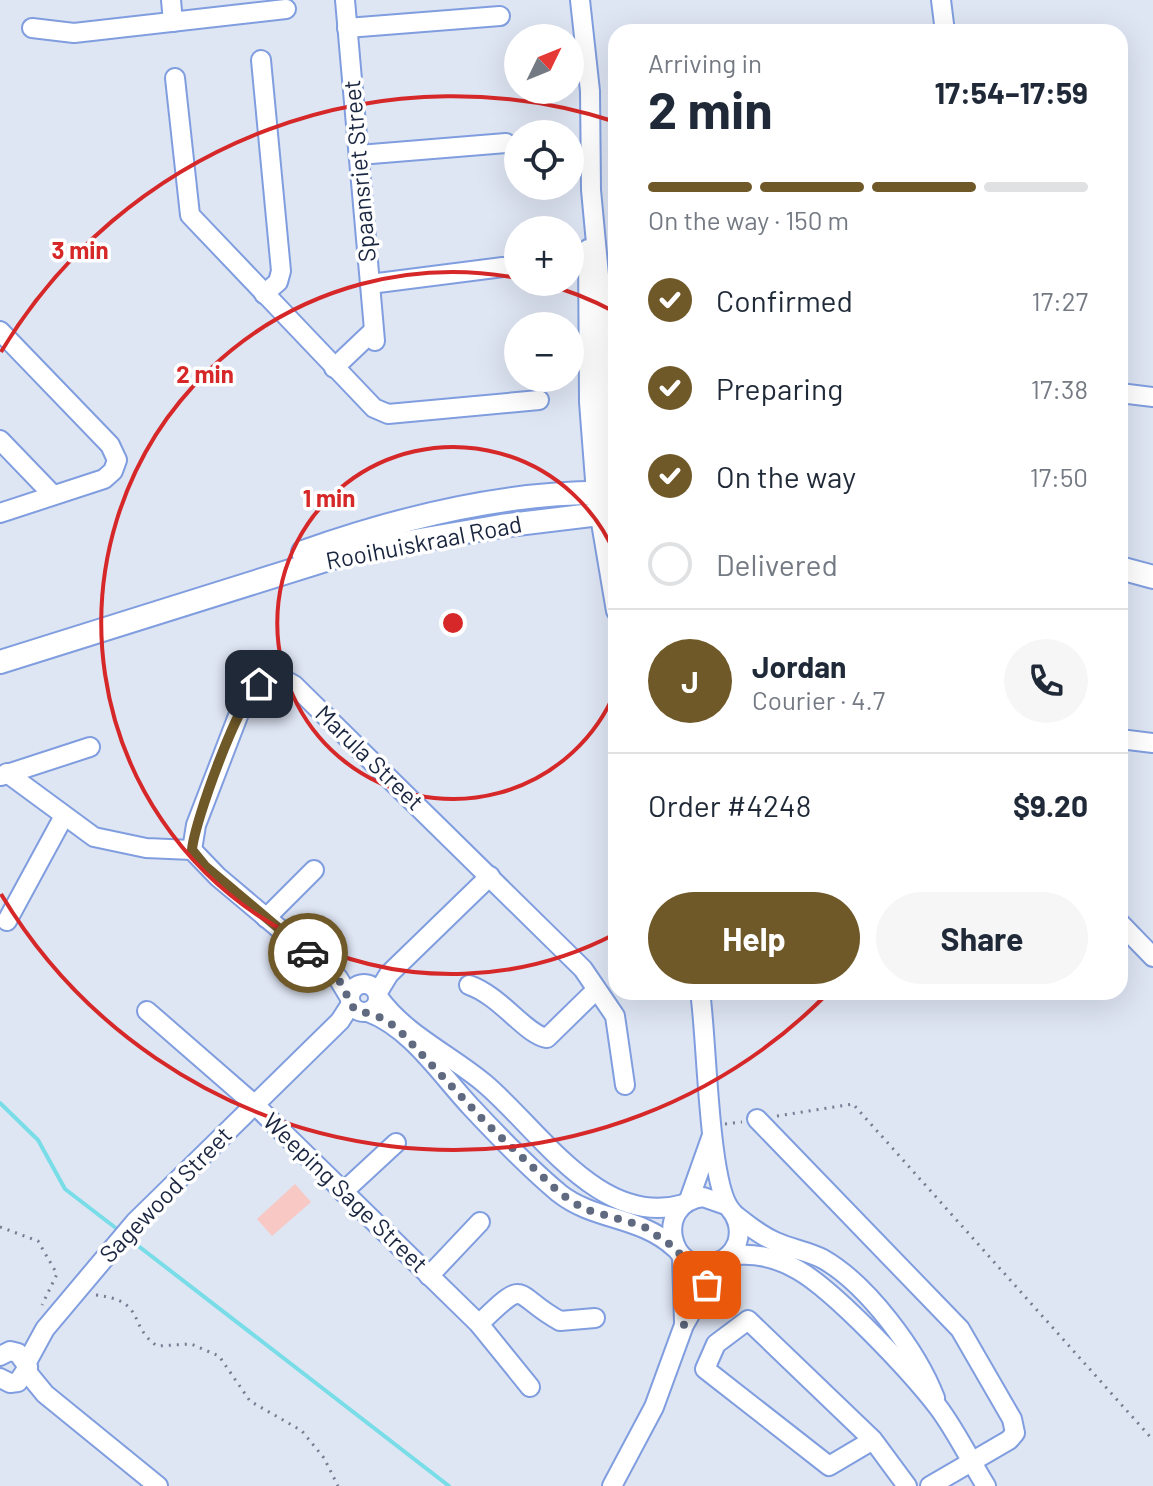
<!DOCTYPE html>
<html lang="en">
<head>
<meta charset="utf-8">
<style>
	body { margin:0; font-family:Barlow,sans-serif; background:#f6f6f7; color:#1f2937; height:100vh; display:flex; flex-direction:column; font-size:30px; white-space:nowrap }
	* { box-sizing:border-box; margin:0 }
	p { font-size:26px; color:#747a83 }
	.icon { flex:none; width:44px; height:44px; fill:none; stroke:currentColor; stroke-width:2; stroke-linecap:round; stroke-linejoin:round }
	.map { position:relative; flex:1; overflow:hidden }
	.panel { position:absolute; left:608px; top:24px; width:520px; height:976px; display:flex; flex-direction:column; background:#fff; border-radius:24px; box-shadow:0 8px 32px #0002 }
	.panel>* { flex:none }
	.needle { width:52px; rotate:47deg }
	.buttons { position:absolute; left:504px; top:24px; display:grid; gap:16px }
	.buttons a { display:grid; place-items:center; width:80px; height:80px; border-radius:50%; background:#fff; box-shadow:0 8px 32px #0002; font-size:40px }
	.pin { position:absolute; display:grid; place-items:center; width:68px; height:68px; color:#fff; margin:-34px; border-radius:16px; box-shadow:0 4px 12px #0006 }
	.courier { position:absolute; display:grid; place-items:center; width:80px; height:80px; margin:-40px; border:6px solid #705929; border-radius:50%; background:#fff; color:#222; box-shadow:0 2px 10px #0007 }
	.head em { font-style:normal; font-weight:700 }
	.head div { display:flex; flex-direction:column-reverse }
	.head { display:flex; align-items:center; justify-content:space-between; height:136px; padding:0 40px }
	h1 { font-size:52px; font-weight:700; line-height:60px }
	.bar { display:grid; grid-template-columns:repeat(4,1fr); gap:12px 8px; align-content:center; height:96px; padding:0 40px }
	.bar i { height:10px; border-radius:6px; background:#e0e1e3 }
	.bar .current { background:#705929 }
	.bar p { grid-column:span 4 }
	.line { display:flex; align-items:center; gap:20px; padding:0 40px; border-top:2px solid #e0e1e3 }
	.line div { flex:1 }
	.round { display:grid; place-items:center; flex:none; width:84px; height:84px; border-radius:42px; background:#f6f6f7 }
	ol { padding:0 40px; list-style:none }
	li { display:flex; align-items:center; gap:24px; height:88px }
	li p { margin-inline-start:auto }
	li .icon { padding:8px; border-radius:50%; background:#705929; color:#fff; stroke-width:4 }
	li:last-child { color:#747a83 }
	li i { width:44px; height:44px; border:4px solid #e0e1e3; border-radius:50% }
	.primary-button { display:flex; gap:16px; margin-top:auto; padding:16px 40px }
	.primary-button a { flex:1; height:92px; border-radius:48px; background:#705929; color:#fff; font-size:32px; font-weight:700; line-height:92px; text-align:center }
	.primary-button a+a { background:#f6f6f7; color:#1f2937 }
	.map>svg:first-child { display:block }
	.green { fill:#f8c8c4 }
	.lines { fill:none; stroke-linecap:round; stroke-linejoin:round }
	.stream { stroke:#79dde8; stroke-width:4 }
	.minor-casing { stroke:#809edf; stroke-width:22 }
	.major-casing { stroke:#809edf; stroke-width:26 }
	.path { stroke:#747e92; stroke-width:3; stroke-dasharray:2 6; stroke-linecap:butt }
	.minor { stroke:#fff; stroke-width:18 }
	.major { stroke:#fff; stroke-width:22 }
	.done { stroke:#5f697f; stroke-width:8; stroke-dasharray:0 14.4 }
	.route { stroke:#705929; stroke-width:10 }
	.ring { fill:none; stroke:#d62828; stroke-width:4 }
	.labels { text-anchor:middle; stroke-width:7; stroke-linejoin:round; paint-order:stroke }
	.street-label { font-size:24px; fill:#1a2640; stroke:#fff }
	.centre { fill:#d62828; stroke:#fff; stroke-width:4 }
	.ring-label { font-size:24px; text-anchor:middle; font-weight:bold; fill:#d62828; stroke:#fff; stroke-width:7; stroke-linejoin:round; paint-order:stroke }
</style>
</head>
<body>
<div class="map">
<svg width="1153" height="1486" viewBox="0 0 1153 1486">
	<rect width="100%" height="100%" fill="#dee5f3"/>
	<!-- green -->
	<path class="green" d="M295,1184l16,18 -39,34 -15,-17z"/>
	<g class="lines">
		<!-- stream -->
		<g class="stream">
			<path d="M0,1103l38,37 27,49 56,43"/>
			<path d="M128,1238l321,248"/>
		</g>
		<!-- minor casing -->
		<g class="minor-casing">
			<g id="minor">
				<path d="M171,0l2,22"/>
				<path d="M345,0l30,341"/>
				<path d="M580,0l10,91 1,99 11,117 3,129 10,67"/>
				<path d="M941,0l4,32"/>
				<path d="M32,28l42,5 212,-24"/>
				<path d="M347,28l153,-12"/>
				<path d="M261,60l20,211 -3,11 -14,12"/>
				<path d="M175,78l15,137 184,193 14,6 151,-14"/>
				<path d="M359,155l147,-12"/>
				<path d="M588,249l1,153 7,91 20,118"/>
				<path d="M370,284l133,-17"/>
				<path d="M0,331l110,114 7,15 -4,11 -9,8 -104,34"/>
				<path d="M334,368l39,-37"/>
				<path d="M1120,393l33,4"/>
				<path d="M0,440l53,55"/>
				<path d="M1120,739l33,4"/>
				<path d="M7,773l87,64 52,11 46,2"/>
				<path d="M1,776l89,-29"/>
				<path d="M266,918l48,-48"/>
				<path d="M7,921l57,-105"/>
				<path d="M1120,923l33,34"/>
				<circle cx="364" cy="998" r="14"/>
				<path d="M469,985c32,11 57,50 78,53l48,-47"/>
				<path d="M378,992l11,-18 101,-98"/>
				<path d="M700,992c7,44 8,189 30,217 8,9 11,22 7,34 -4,10 -12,17 -22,20 -46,15 -62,-60 -12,-66l23,8"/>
				<path d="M350,998l-12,-20 -120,-101 -26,-27 4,-25 47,-122c11,-21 30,-31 51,-18l289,284 32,47 10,69"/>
				<path d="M379,998c27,37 70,56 105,85 55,46 116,146 200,121"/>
				<path d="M147,1011l108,94 224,219 51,63"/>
				<path d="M368,1012c43,16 73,63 103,95 28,30 57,60 88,86 35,28 82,23 116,55"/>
				<path d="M757,1119l203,210 52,90 3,14 -6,7 -79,46"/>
				<path d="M343,1192l53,-49"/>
				<path d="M689,1200l22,-62"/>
				<path d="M734,1214c14,11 26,21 42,28 15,7 32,9 47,17 44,25 94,92 112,139"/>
				<path d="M728,1256c25,-4 48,1 70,14 37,21 113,102 140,137 18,24 32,53 48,79"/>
				<path d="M682,1257l2,65"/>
				<path d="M429,1276l51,-54"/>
				<path d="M479,1324c50,-49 33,-29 81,-3l35,-3"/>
				<path d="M0,1356l10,-5 8,2 10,14 -10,15 -8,1 -10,-5"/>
				<path d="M27,1362l18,-33 90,-107 205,-201 11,-17"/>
				<path d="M27,1372l18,22 113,92"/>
				<path d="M873,1440l-44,26 -124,-97 11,-25 32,-24 125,120 34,46"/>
				<path d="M612,1486l42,-79 30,-82 36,-64"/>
			</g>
		</g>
		<!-- major casing -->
		<g class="major-casing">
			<g id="major">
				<path d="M303,552c99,-35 207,-62 313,-59"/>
				<path d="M1120,568l33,9"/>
				<path d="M0,662l351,-110 150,-26 115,-14"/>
			</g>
		</g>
		<!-- path -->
		<g class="path">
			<path d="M777,1116l76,-12 300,336"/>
			<path d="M725,1124l17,-2"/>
			<path d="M0,1227l38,14 19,33 -15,31"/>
			<path d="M96,1295c51,6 31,30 61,51l34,-2 28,12 31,45 52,30 22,27 14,28"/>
		</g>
		<!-- minor -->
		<use href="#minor" class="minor"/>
		<!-- major -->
		<use href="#major" class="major"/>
	</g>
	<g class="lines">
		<!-- done -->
		<path class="done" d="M308,953l30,25 16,31 28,9 15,10 90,96 74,70 23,15 59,17 32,22 7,9 2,68 23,-40"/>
		<!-- route -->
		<path class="route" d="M259,684c-20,14 -65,139 -67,166l13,16 103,87"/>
	</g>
	<!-- distance rings -->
	<g class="ring">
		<path d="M616 690A176 176 0 1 1 616 556"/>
		<path d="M615 934A351 351 0 1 1 517 278M538 282A351 351 0 0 1 615 312"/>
		<path d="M829 992A527 527 0 0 1 1 894M1 352A527 527 0 0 1 616 122"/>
	</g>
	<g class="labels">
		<!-- street labels -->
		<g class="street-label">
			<text transform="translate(360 171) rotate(-95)" y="8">Spaansriet Street</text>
			<text transform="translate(424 543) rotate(-11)" y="8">Rooihuiskraal Road</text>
			<text transform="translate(369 758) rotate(44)" y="8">Marula Street</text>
			<text transform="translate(345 1193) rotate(44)" y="8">Weeping Sage Street</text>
			<text transform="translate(166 1195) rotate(-46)" y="8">Sagewood Street</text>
		</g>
	</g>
	<circle cx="453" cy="623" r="12" class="centre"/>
	<g class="ring-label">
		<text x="80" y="259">3 min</text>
		<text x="205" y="383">2 min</text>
		<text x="329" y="507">1 min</text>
	</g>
</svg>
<div class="buttons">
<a><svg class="needle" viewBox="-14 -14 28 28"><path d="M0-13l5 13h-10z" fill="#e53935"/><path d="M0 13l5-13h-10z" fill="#747a83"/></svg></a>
<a><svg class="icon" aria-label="locate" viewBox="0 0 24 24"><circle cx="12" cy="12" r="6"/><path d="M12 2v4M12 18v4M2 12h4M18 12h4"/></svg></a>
<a>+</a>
<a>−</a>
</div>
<div class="pin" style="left:707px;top:1285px;background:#ea580c"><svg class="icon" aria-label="bag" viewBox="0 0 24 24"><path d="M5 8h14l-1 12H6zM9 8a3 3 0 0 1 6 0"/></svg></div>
<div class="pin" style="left:259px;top:684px;background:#1f2937"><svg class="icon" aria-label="home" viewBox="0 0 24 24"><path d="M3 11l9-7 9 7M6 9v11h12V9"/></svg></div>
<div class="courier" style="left:308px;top:953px"><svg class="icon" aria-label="car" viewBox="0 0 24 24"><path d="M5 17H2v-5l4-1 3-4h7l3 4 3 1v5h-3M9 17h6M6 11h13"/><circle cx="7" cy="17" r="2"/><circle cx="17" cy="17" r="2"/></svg></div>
<section class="panel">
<div class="head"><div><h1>2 min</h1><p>Arriving in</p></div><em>17:54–17:59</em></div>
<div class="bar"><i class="current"></i><i class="current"></i><i class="current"></i><i></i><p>On the way · 150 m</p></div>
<ol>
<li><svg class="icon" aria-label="check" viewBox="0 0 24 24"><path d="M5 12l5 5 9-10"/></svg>Confirmed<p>17:27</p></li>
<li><svg class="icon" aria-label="check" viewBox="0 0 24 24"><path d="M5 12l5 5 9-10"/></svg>Preparing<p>17:38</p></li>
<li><svg class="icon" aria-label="check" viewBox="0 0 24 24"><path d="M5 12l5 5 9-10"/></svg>On the way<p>17:50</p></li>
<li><i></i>Delivered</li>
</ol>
<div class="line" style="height:144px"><b class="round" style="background:#705929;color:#fff">J</b><div><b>Jordan</b><p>Courier · 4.7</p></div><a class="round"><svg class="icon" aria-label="phone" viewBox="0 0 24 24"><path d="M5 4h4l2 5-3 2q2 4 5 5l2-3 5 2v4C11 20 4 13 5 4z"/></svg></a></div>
<div class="line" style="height:104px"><div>Order #4248</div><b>$9.20</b></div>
<div class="primary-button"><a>Help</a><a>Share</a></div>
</section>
</div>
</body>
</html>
